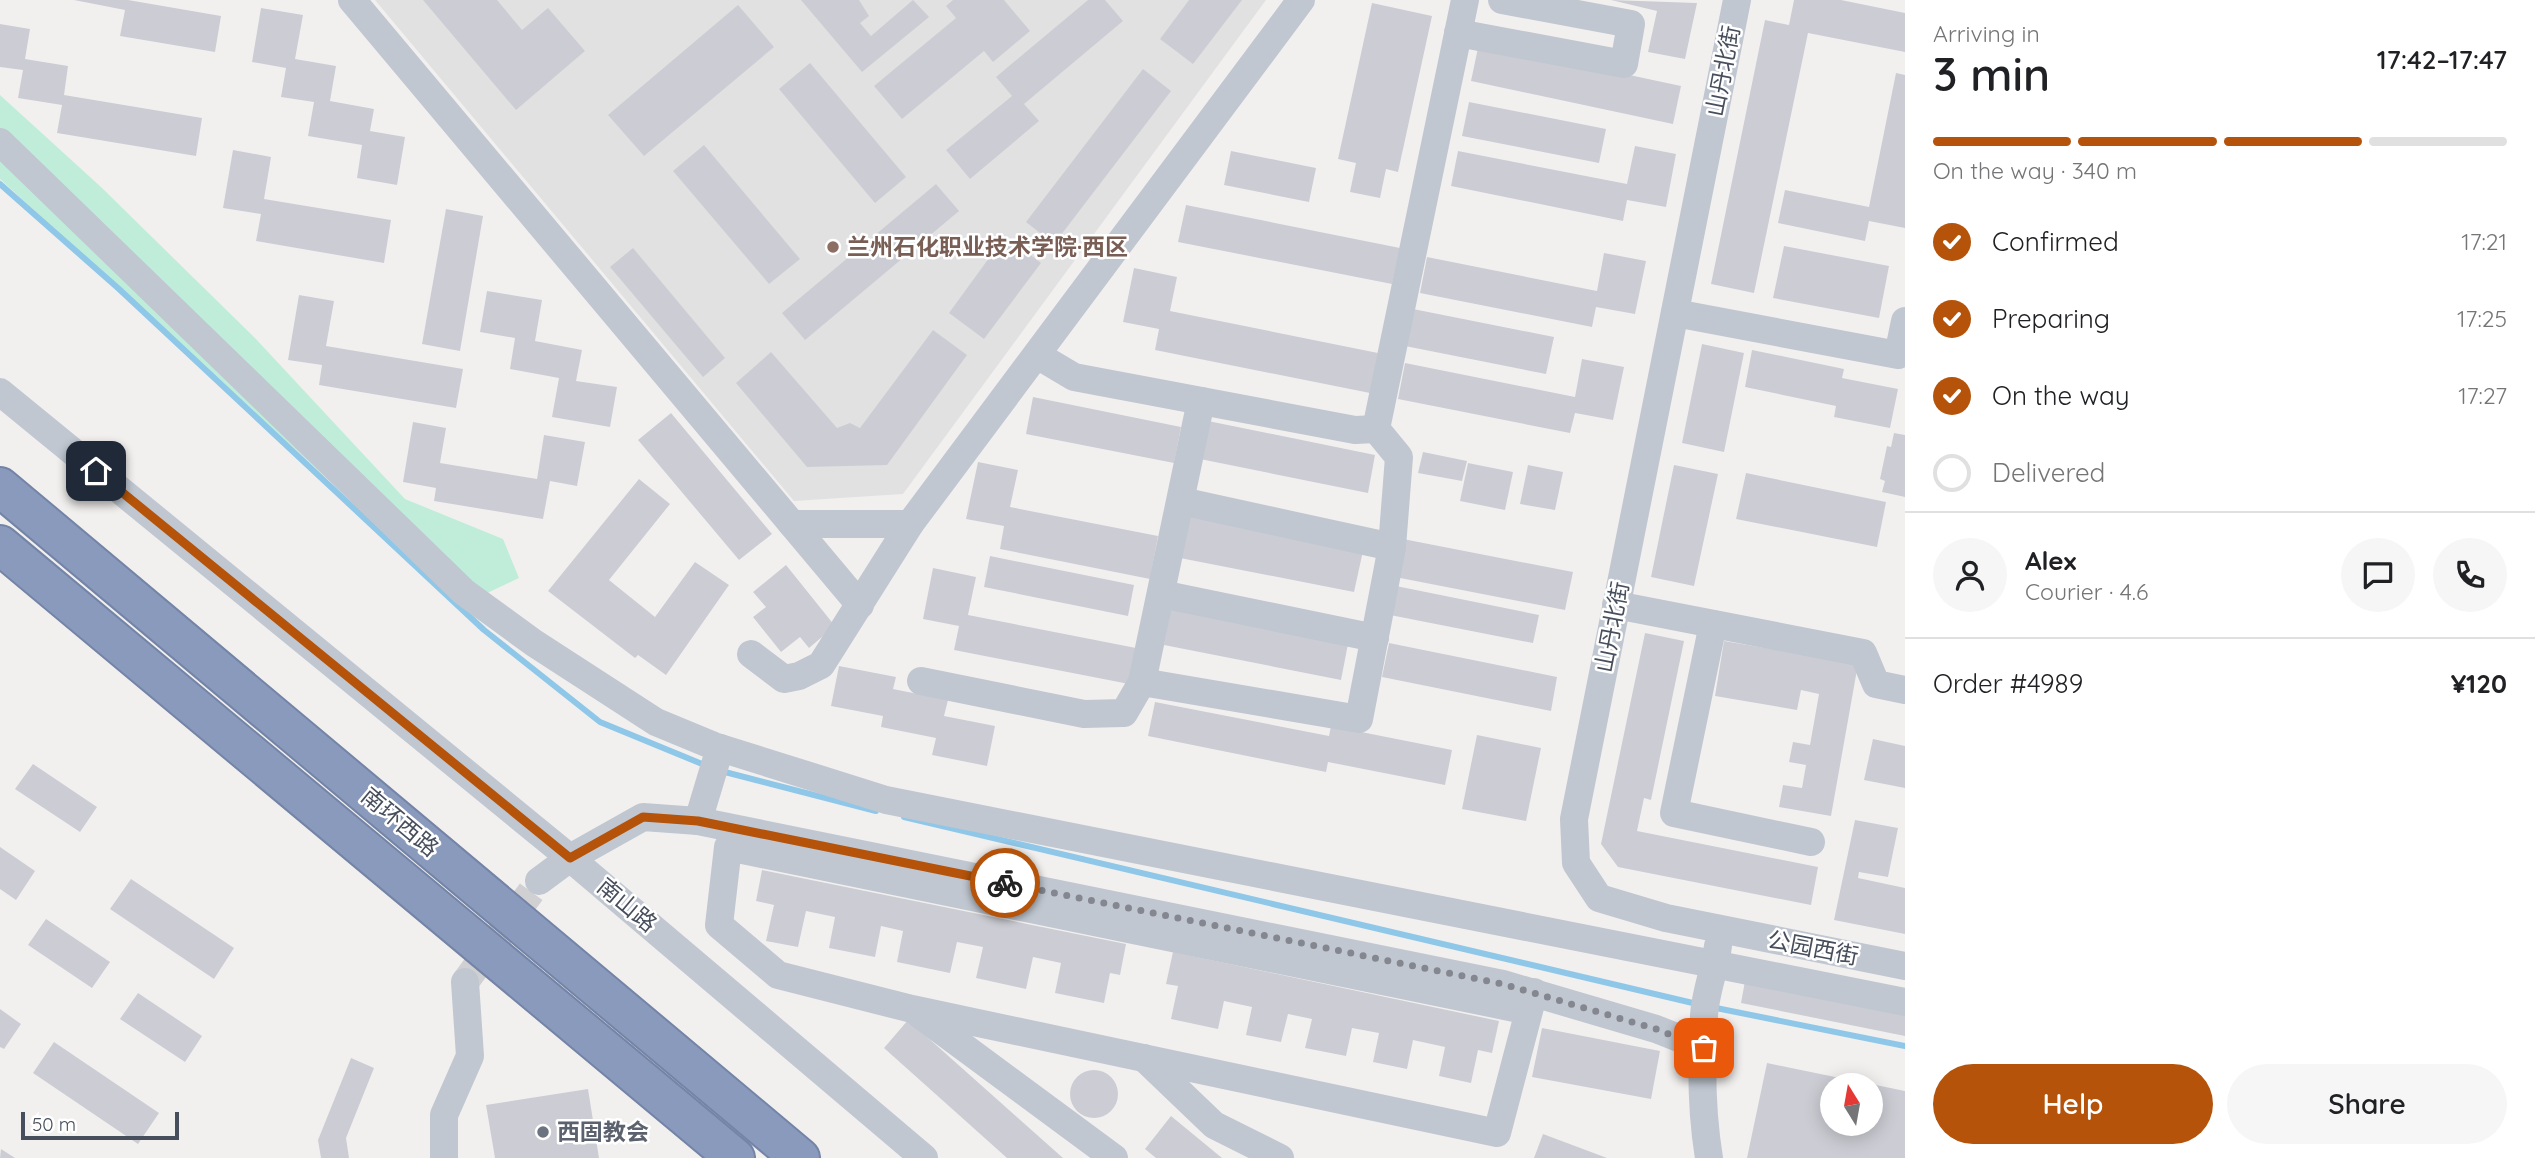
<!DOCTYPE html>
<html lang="en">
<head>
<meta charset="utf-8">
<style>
	body { margin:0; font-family:Quicksand,"Noto Sans SC",sans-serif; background:#f6f6f6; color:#202124; height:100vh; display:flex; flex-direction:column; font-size:26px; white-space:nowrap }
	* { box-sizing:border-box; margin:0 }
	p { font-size:23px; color:#757577 }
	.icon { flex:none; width:38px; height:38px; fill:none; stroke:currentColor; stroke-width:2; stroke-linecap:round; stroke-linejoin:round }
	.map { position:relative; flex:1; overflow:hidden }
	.drawer { display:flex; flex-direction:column; background:#fff; width:630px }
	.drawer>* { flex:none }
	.needle { width:46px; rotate:349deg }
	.controls { position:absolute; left:1820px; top:1073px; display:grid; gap:14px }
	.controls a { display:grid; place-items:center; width:63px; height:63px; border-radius:50%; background:#fff; box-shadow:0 4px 18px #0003; font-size:35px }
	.scale { position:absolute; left:21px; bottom:18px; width:158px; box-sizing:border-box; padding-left:7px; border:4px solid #484f5c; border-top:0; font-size:19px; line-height:24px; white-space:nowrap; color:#484f5c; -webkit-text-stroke:5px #fff; paint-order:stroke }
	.pin { position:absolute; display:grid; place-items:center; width:60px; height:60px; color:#fff; margin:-30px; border-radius:14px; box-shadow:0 4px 10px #0006 }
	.courier { position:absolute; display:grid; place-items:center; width:70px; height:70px; margin:-35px; border:5px solid #b45309; border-radius:50%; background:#fff; color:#222; box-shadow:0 2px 9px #0007 }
	.headline em { font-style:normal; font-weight:600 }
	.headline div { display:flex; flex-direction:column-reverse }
	.headline { display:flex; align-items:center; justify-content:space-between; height:119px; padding:0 28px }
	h1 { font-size:46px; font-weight:600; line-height:52px }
	.bar { display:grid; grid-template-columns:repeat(4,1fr); gap:10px 7px; align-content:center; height:84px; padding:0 28px }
	.bar i { height:9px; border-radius:5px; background:#e0e0e0 }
	.bar .active { background:#b45309 }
	.bar p { grid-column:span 4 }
	.line { display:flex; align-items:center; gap:18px; padding:0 28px; border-top:2px solid #e0e0e0 }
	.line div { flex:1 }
	.round { display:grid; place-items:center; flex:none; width:74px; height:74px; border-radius:37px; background:#f6f6f6 }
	ol { padding:0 28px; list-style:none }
	li { display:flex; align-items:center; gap:21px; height:77px }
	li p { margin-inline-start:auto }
	li .icon { padding:7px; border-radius:50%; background:#b45309; color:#fff; stroke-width:4 }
	li:last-child { color:#757577 }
	li i { width:38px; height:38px; border:4px solid #e0e0e0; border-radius:50% }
	.button { display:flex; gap:14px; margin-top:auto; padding:14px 28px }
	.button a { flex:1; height:80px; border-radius:42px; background:#b45309; color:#fff; font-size:28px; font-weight:600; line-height:80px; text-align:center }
	.button a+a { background:#f6f6f6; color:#202124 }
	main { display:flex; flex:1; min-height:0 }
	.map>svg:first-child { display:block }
	.education { fill:#e2e1e1 }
	.green { fill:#c0edd9 }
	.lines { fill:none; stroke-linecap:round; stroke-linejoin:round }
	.stream { stroke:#8fc7e8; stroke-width:6 }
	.building { fill:#cccdd4 }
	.minor-tunnel { stroke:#d0d0d2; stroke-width:28; stroke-dasharray:28 14; stroke-linecap:butt }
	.highway-casing { stroke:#7484a7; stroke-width:42 }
	.minor { stroke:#c0c7d0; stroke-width:28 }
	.highway { stroke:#899abc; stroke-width:38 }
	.done { stroke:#84878f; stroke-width:7; stroke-dasharray:0 12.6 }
	.route { stroke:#b45309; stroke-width:9 }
	.education-dot { fill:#8d6e63; stroke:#fff; stroke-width:2.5 }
	.worship-dot { fill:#6b7280; stroke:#fff; stroke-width:2.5 }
	.labels { text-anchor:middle; stroke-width:5; stroke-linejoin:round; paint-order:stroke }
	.street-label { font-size:23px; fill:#484f5c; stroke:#fff }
	.education-label { font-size:23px; font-weight:bold; fill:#785e54; stroke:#fff; text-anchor:start }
	.worship-label { font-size:23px; font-weight:bold; fill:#5b616d; stroke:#fff; text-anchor:start }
</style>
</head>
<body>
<main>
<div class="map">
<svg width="1905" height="1158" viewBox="0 0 1905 1158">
	<rect width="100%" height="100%" fill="#f2f0ef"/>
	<!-- education -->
	<path class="education" d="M375,0h891l-363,494 -109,7z"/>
	<!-- green -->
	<path class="green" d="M0,95l101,92 154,151 150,161 98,40 16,39 -55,26 -464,-425z"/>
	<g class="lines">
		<!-- stream -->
		<g class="stream">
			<path d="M0,184l119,105 365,341 116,92 107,44"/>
			<path d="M721,771l155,40"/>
			<path d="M904,817l793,187"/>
			<path d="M1711,1007l194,39"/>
		</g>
	</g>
	<!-- building -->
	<g class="building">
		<path d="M74,0h54l93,16 -6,36 -95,-16 5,-26z"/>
		<path d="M423,0h74l25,30 26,-22 37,43 -69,59z"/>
		<path d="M801,0h58l10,16 -9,7 11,13 42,-36 16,17 -67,55z"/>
		<path d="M953,0h51l26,31 -37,31 -9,-11 -82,68 -28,-33 82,-68 -10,-12z"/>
		<path d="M1088,0h17l18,21 -99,83 15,17 -69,58 -24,-29 66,-54 -16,-19z"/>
		<path d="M1189,0h53l-49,64 -33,-25z"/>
		<path d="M1611,0l86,3 -12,56 -37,-7 9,-41z"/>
		<path d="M1794,0h47l64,13v39l-97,-19 -54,260 -43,-9 54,-264 24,5z"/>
		<path d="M1372,3l60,13 -34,156 -12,-3 -6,29 -30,-6 6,-29 -18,-4z"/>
		<path d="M738,5l36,42 -130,109 -36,-41z"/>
		<path d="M261,8l42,7 -8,44 41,7 -6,35 44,8 -4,22 35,6 -8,48 -40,-7 5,-33 -54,-9 6,-34 -33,-5 5,-29 -34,-6z"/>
		<path d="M0,24l30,5 -5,30 43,7 -4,29 138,23 -6,38 -139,-23 5,-28 -44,-7 5,-28 -23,-3z"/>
		<path d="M1479,43l202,43 -8,38 -202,-43z"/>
		<path d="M810,63l96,114 -31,26 -96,-114z"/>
		<path d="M1143,69l28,22 -117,153 -28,-22z"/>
		<path d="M1896,73l9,2v153l-36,-7 -4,20 -87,-18 7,-33 84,17z"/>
		<path d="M1469,102l137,27 -7,34 -137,-27z"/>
		<path d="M704,145l96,114 -31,25 -96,-113z"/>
		<path d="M1635,146l41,8 -10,53 -39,-7 -4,21 -172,-35 7,-35 169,33z"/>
		<path d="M233,150l38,7 -7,42 127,21 -7,43 -128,-22 5,-27 -38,-6z"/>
		<path d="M1231,151l85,17 -7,34 -85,-17z"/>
		<path d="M936,184l23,27 -154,129 -23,-27z"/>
		<path d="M1186,205l214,43 -8,36 -214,-42z"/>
		<path d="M446,209l37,7 -23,135 -38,-7z"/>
		<path d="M1005,236l36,27 -57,76 -35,-26z"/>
		<path d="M1784,246l105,20 -10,52 -106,-20z"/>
		<path d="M633,248l92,110 -22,19 -93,-110z"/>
		<path d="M1604,253l42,8 -11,53 -39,-7 -4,20 -172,-34 7,-36 170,34z"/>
		<path d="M1134,268l43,9 -7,34 208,42 -8,40 -215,-43 4,-21 -36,-7z"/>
		<path d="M487,291l55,9 -7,41 47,9 -6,31 41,6 -7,40 -58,-10 7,-39 -49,-9 5,-31 -35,-6z"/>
		<path d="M299,295l35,6 -8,45 137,23 -7,39 -137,-23 3,-20 -34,-5z"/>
		<path d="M1413,309l141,28 -8,37 -141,-28z"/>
		<path d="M933,330l34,25 -80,110 -80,2 -71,-84 35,-31 66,76 13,-5 10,5z"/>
		<path d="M1702,344l42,9 -20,99 -42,-9z"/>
		<path d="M1752,350l92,19 -2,9 56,11 -8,39 -56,-11 2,-11 -91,-19z"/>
		<path d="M1582,359l42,8 -11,53 -38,-7 -5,20 -172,-34 7,-36 170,34z"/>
		<path d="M1033,397l148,30 -7,36 -148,-29z"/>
		<path d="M671,413l101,121 -33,26 -101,-120z"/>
		<path d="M1208,421l167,34 -7,38 -168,-34z"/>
		<path d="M413,422l33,6 -6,35 97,16 7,-44 41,7 -8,44 -27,-5 -7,38 -109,-18 2,-13 -33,-6z"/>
		<path d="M1894,433l11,2v62l-23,-5 3,-11 -5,-2 7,-33 4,1z"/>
		<path d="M1423,452l44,9 -5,20 -44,-8z"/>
		<path d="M978,462l40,8 -8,37 148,29 -8,43 -150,-30 4,-23 -38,-7z"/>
		<path d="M1468,463l45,9 -8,38 -45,-9z"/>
		<path d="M1528,465l35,7 -8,38 -35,-6z"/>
		<path d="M1674,465l44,9 -24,112 -43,-9z"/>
		<path d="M1746,473l140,29 -9,45 -141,-28z"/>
		<path d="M639,479l31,25 -61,76 46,37 40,-55 34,23 -63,90 -28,-20 -3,3 -87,-67z"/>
		<path d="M1189,516l174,35 -9,41 -174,-34z"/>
		<path d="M1403,539l170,33 -8,38 -170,-33z"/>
		<path d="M990,556l144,29 -6,31 -144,-29z"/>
		<path d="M786,565l49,61 -26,22 -9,-11 -19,15 -28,-35 13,-10 -13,-15z"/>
		<path d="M933,568l43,9 -8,38 168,33 -7,36 -175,-34 5,-24 -36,-7z"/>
		<path d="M1396,586l143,29 -6,28 -143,-28z"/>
		<path d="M1171,608l177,36 -7,36 -177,-35z"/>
		<path d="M1645,633l39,8 -33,159 -7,-2 -7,33 181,36 -7,38 -193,-38 -17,-23z"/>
		<path d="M1724,641l134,23 -27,152 -52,-9 4,-22 19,3 4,-23 -17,-3 4,-20 17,3 9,-51 -18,-4 -4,20 -82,-14z"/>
		<path d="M1389,643l168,34 -6,34 -169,-34z"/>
		<path d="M839,666l57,11 -3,12 55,11 -4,16 51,10 -8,40 -55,-11 4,-17 -55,-11 2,-11 -52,-10z"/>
		<path d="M1155,702l174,34 2,-10 121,24 -7,35 -117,-23 -2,10 -178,-36z"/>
		<path d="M1477,735l64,13 -15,73 -64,-12z"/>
		<path d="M1873,739l32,7v42l-41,-8z"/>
		<path d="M33,764l64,43 -17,25 -65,-43z"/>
		<path d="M1855,820l43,8 -10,49 -29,-5 -1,6 47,10v46l-71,-14z"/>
		<path d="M0,847l35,24 -19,29 -16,-11z"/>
		<path d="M762,870l364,74 -6,31 -10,-2 -6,30 -49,-10 6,-30 -28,-6 -7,32 -50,-11 7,-31 -26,-5 -7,31 -53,-11 6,-31 -22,-5 -6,31 -46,-9 6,-31 -29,-6 -8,36 -32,-6 8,-36 -18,-4z"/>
		<path d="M131,879l103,69 -20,31 -104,-70z"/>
		<path d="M46,919l64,43 -18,26 -64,-43z"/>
		<path d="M1173,952l326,69 -7,32 -14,-3 -7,33 -32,-7 6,-29 -32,-7 -6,29 -34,-7 6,-29 -27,-5 -6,28 -41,-8 7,-29 -24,-5 -7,28 -35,-7 6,-28 -28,-6 -6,28 -47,-10 7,-33 -12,-2z"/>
		<path d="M1745,981l160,32v23l-164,-33z"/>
		<path d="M138,993l64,43 -17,26 -65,-43z"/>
		<path d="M0,1009l21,15 -17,25 -4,-2z"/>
		<path d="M908,1020l155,138h-56l-123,-110z"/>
		<path d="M1542,1028l118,23 -9,48 -119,-22z"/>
		<path d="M54,1042l105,71 -21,31 -105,-71z"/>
		<path d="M351,1058l23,10 -28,70 3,20h-28l-3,-18z"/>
		<path d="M1767,1063l102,21 -37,1v39h39v-40l34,7v67h-158z"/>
		<circle cx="1094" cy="1094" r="24"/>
		<path d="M588,1089l11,69h-104l-9,-53z"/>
		<path d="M1171,1116l51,42h-66l-11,-9z"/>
		<path d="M1543,1134l64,24h-73z"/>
		<path d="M1,1149l14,9h-15z"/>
	</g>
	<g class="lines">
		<!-- minor-tunnel -->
		<path class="minor-tunnel" d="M465,982l74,-101"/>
		<!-- highway casing -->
		<g class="highway-casing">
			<g id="highway">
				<path d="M0,487l800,671"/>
				<path d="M0,545l735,613"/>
			</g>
		</g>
		<!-- minor -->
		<g class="minor">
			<path d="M352,0l440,524h118l391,-524"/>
			<path d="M1737,0l-163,819 2,44 23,35 67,20 239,48"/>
			<path d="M1458,33l166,31 7,-40 -129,-24"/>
			<path d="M0,142l464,450 70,51 122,79 58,24 172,54 1019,202"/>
			<path d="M1675,313l223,42 7,-34"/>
			<path d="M1037,355l37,22 281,53 21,-1"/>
			<path d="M0,392l570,466 354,300"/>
			<path d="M1181,501l211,46"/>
			<path d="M792,524l68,81"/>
			<path d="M1161,594l214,44"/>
			<path d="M1616,605l247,48 13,31 29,6"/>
			<path d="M1713,624l-39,189 137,29"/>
			<path d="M751,654l33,25 15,-3 22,-11 89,-141"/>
			<path d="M921,681l163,33 40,-1 18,-31 59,-281"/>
			<path d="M1142,682l217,37 33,-172 7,-90 -23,-28 89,-429"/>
			<path d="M698,821l22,-73"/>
			<path d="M539,881l31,-23 73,-41 55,4 805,163 153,45 48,19"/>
			<path d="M1529,1011l-32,122 -585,-124 -134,-34 -59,-50 9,-78 801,164 5,-19"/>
			<path d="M919,1014l195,144"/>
			<path d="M1144,1058l70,67 66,33"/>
			<path d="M444,1158v-43l26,-59 -5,-74"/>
			<path d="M1709,1158c-8,-48 -8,-94 -5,-142 1,-23 11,-47 14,-70"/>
		</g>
		<!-- highway -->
		<use href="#highway" class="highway"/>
	</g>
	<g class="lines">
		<!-- done -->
		<path class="done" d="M1005,883l498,101 153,45 48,19"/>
		<!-- route -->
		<path class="route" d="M96,471l474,387 73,-41 55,4 307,62"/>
	</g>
	<!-- markers -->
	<circle class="education-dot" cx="833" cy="247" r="7"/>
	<circle class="worship-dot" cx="543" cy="1132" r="7"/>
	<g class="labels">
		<!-- street labels -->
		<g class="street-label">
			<text transform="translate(1723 71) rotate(-79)" y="8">山丹北街</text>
			<text transform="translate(1612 627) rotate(-79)" y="8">山丹北街</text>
			<text transform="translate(400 822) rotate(40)" y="8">南环西路</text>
			<text transform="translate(627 905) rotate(40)" y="8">南山路</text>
			<text transform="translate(1813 948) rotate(11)" y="8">公园西街</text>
		</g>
		<!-- education labels -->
		<g class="education-label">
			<text x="847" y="255">兰州石化职业技术学院·西区</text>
		</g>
		<!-- worship labels -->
		<g class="worship-label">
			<text x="557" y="1140">西固教会</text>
		</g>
	</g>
</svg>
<div class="controls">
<a><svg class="needle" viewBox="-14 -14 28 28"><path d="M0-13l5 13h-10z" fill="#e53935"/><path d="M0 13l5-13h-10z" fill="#757577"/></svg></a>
</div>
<div class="scale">50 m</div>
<div class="pin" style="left:1704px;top:1048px;background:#ea580c"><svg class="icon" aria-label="bag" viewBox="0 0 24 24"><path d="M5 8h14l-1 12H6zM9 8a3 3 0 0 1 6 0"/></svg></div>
<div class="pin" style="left:96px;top:471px;background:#1f2937"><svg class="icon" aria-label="home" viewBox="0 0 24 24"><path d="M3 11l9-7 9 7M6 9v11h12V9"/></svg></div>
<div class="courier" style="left:1005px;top:883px"><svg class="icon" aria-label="bike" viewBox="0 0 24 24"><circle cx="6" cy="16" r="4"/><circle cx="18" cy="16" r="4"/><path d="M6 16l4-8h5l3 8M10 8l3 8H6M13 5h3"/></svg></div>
</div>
<section class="drawer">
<div class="headline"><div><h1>3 min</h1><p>Arriving in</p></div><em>17:42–17:47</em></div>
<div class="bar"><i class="active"></i><i class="active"></i><i class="active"></i><i></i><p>On the way · 340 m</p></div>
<ol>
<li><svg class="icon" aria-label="check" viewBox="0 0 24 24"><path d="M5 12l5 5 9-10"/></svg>Confirmed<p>17:21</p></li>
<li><svg class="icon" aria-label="check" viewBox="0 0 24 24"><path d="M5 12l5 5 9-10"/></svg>Preparing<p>17:25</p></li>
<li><svg class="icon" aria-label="check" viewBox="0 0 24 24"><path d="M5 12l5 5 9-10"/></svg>On the way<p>17:27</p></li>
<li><i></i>Delivered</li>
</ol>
<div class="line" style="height:126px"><a class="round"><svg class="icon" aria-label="person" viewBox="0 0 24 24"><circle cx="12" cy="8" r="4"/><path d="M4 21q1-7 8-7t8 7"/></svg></a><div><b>Alex</b><p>Courier · 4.6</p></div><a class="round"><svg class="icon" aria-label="chat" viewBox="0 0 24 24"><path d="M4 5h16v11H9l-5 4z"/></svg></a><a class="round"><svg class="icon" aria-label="phone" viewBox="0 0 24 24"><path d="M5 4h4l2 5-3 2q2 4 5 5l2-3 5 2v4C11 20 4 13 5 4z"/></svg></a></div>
<div class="line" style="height:91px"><div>Order #4989</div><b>¥120</b></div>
<div class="button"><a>Help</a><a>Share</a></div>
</section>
</main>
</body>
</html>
